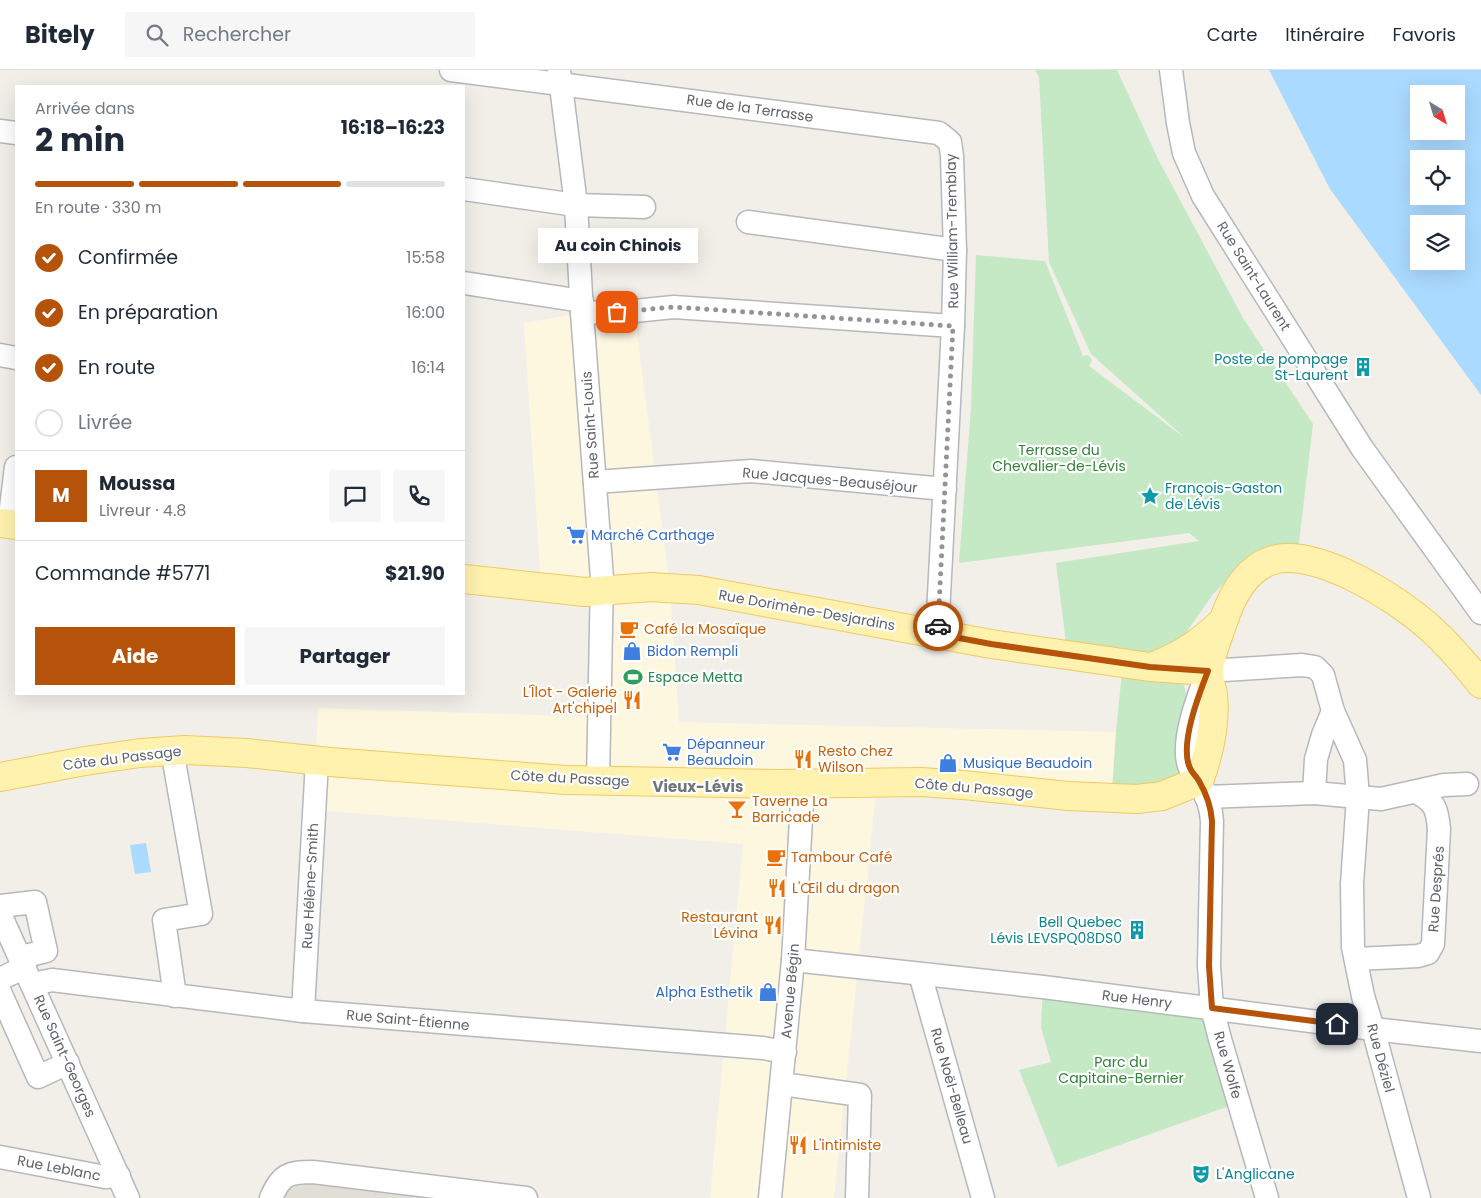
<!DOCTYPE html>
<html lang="fr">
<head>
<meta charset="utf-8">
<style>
	body { margin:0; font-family:Poppins,sans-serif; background:#f6f6f7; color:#1f2937; height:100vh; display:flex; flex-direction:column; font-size:19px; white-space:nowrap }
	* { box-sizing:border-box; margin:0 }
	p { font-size:16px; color:#747a83 }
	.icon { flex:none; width:28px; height:28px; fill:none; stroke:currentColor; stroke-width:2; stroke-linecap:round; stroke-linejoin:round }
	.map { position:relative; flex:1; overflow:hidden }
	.drawer { position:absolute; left:15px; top:15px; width:450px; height:610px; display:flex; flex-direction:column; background:#fff; border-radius:0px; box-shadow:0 5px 20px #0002 }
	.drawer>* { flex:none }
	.needle { width:32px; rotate:142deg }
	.fabs { position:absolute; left:1410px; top:15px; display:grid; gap:10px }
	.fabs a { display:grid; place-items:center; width:55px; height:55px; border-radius:0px; background:#fff; box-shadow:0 5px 20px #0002; font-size:25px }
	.pin { position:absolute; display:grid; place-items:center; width:42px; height:42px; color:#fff; margin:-21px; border-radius:10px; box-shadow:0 2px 8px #0006 }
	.courier { position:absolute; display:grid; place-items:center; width:50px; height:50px; margin:-25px; border:4px solid #b45309; border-radius:50%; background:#fff; color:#222; box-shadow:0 1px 6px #0007 }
	.bubble { position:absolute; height:35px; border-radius:0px; background:#fff; box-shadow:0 5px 20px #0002; font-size:16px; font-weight:700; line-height:35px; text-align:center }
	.overview em { font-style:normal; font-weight:700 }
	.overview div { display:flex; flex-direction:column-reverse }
	.overview { display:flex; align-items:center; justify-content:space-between; height:85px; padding:0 20px }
	h1 { font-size:32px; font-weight:700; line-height:38px }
	.bar { display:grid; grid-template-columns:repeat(4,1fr); gap:8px 5px; align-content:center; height:60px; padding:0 20px }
	.bar i { height:6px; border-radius:4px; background:#e0e1e3 }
	.bar .selected { background:#b45309 }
	.bar p { grid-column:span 4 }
	.line { display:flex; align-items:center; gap:12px; padding:0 20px; border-top:1px solid #e0e1e3 }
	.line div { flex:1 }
	.round { display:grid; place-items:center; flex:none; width:52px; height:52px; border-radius:0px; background:#f6f6f7 }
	ol { padding:0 20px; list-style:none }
	li { display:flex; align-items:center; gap:15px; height:55px }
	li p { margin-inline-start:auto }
	li .icon { padding:5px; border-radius:50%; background:#b45309; color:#fff; stroke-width:4 }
	li:last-child { color:#747a83 }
	li i { width:28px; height:28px; border:2px solid #e0e1e3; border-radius:50% }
	.cta { display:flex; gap:10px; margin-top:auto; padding:10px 20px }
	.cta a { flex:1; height:58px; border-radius:0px; background:#b45309; color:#fff; font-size:20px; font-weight:700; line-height:58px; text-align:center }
	.cta a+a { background:#f6f6f7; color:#1f2937 }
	header { display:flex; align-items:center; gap:30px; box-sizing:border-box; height:70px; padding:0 25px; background:#fff; border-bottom:1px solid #e0e1e3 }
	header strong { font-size:24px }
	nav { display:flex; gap:28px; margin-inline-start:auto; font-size:18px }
	.search { width:350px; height:45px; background:#f6f6f7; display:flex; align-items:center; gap:12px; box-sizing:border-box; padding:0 18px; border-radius:0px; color:#747a83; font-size:19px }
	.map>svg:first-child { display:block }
	.commercial { fill:#fef7e0 }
	.education { fill:#e1ded6 }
	.green { fill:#c5e8c5 }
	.water { fill:#aadaff; fill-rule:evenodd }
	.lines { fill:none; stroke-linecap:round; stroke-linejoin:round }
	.minor-casing { stroke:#b5b8bc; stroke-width:25 }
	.major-casing { stroke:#f2c960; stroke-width:30 }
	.minor { stroke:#fff; stroke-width:22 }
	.major { stroke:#fff2af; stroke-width:28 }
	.done { stroke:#929495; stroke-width:5; stroke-dasharray:0 9 }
	.route { stroke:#b45309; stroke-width:6 }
	.labels { text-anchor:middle; stroke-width:4.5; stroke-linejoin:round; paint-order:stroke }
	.street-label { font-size:14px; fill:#5f6368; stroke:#fff }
	.culture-label { font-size:14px; fill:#0d838f; stroke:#fff; text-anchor:end }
	.park-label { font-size:14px; fill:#348238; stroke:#fff }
	.shop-label { font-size:14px; fill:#366cbe; stroke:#fff; text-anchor:start }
	.food-label { font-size:14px; fill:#c56008; stroke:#fff; text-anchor:start }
	.leisure-label { font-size:14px; fill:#27864d; stroke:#fff; text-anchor:start }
	.neighbourhood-label { font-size:15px; font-weight:bold; fill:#70757a; stroke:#fff }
</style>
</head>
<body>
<header>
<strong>Bitely</strong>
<div class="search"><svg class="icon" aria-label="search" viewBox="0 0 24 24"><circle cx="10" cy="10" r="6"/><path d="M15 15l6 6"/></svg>Rechercher</div>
<nav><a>Carte</a><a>Itinéraire</a><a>Favoris</a></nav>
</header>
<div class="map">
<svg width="1481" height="1128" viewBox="0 0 1481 1128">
	<rect width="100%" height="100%" fill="#f1efe8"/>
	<!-- commercial -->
	<path class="commercial" d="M634,241l36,276 9,135 437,10 -5,66 -234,-15 -43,415h-124l33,-354 -429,-34 4,-102 280,9 3,-126 -60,-3 -17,-265 58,-10z"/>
	<!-- education -->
	<path class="education" d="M313,1102l119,26h-161z"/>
	<!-- green -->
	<g class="green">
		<path d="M1035,0h82l41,89 85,159 70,106 -15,127 -46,7 -39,36 -34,49 -22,13 -91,-13 -10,-80 143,-22 -10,-8 -230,30 12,-155 5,-153 69,6 38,95 5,-1 4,5 -3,6 96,72 -94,-84 -42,-92 -10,-185z"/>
		<path d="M1122,602l57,9 5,4 3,15 -4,80 -71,12 4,-60z"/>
		<path d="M1043,917l168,21 21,97 -174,62 -39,-97 32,-8 -10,-35z"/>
	</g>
	<!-- water -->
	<g class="water">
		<path d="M1269,0h212v325l-151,-206zM1419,24h37v37h-37zM1419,89h37v37h-37zM1419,154h37v37h-37z"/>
		<path d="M146,773l5,29 -16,2 -5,-29z"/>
	</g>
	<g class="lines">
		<!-- minor casing -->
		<g class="minor-casing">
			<g id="minor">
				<path d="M451,0l488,63 11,9 2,14 3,94 -2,76 -16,308"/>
				<path d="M559,0l17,135 6,108 20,265 -4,202"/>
				<path d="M1171,0l7,53 6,30 19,43 159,252 119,165"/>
				<path d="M0,61l16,2"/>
				<path d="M464,119l112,16 68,2"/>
				<path d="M748,152l207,28"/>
				<path d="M464,213l118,18"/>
				<path d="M582,243l52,-2 40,-4 279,19"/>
				<path d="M0,285l16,3"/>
				<path d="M595,412l156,-11 194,18"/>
				<path d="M9,454l7,-57"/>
				<path d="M172,680l29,164 -37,6 11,76"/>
				<path d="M1314,723l2,-34 7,-24 10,-24"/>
				<path d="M1206,727l108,-4 67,6 63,-14 23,-1"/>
				<path d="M0,836l35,-4 11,49 -25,6"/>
				<path d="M0,844l128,284"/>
				<path d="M1356,889l62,-3 10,-3 5,-9 6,-115c-2,-21 -4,-27 -23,-37"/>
				<path d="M793,890l250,27 330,42 108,12"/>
				<path d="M920,904l63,224"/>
				<path d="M0,909l25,-12"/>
				<path d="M33,914l19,-4 251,31 460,37 22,4"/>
				<path d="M0,922l38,85 30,-14"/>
				<path d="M303,941l14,-250"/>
				<path d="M782,1014l78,11 -3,103"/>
				<path d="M0,1087l105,20 14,-1"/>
				<path d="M271,1128c10,-24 18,-26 42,-26l213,26"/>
				<path d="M770,1128l23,-238 10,-176"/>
				<path d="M1267,1128l-47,-159 -8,-31 -3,-42 3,-145c-1,-14 -6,-28 -13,-40 -3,-5 -7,-9 -9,-13 -11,-23 9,-74 18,-97l94,-6 13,2 8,8 10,36 22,49 3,37 -6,87 1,63 10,49 10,33 46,169"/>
			</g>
		</g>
		<!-- major casing -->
		<g class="major-casing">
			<g id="major">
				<path d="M0,453l16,2"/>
				<path d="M464,509l121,13 66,-5 48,3 292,54 159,23 58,4"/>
				<path d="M1154,596c29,-11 47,-24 69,-45"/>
				<path d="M0,707l85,-16 55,-8 45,-3 62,3 83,9 236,18 212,4 143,-2 43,3 104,11 69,3 25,-3 37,-15c10,-27 17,-57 14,-86 -1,-8 -5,-17 -4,-26 2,-15 9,-32 14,-47 8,-24 22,-52 47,-61 44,-16 128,38 160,67 19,17 35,36 51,56"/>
			</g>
		</g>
		<!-- minor -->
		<use href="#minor" class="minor"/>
		<!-- major -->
		<use href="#major" class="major"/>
	</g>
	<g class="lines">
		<!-- done -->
		<path class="done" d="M617,242l57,-5 279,19 -15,300"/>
		<!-- route -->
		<path class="route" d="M938,556v8l53,10 159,23 58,4c-9,23 -29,74 -18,97 2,5 6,8 9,13 7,12 12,26 13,40l-3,145 3,42 125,16"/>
	</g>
	<!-- icons -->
	<defs>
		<g id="building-bare" transform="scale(1.5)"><path d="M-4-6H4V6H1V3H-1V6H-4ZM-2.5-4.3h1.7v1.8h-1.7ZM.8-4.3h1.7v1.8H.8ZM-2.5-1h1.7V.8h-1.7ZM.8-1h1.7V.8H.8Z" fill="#0f9aa8" stroke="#fff" stroke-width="2.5" paint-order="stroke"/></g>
		<g id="sight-bare" transform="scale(1.5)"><path d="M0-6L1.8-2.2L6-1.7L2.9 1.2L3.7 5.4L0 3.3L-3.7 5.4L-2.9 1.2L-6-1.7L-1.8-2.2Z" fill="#0f9aa8" stroke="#fff" stroke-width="2.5" paint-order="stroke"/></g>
		<g id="supermarket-bare" transform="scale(1.5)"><path d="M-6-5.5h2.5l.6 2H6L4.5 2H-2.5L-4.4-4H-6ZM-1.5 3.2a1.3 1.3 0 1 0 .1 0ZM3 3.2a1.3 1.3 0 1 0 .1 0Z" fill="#3f7fe0" stroke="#fff" stroke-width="2.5" paint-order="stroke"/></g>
		<g id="cafe-bare" transform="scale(1.5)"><path d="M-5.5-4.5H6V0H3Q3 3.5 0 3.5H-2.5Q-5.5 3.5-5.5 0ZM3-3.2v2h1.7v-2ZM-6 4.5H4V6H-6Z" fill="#e8710a" stroke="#fff" stroke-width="2.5" paint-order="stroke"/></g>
		<g id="shop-bare" transform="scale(1.5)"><path d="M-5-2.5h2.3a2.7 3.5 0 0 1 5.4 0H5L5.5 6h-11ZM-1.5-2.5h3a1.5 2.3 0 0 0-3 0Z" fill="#3f7fe0" stroke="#fff" stroke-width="2.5" paint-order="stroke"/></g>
		<g id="stadium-bare" transform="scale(1.5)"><path d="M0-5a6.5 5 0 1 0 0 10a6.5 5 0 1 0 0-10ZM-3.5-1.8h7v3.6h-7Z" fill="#2e9e5b" stroke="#fff" stroke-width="2.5" paint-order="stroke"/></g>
		<g id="restaurant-bare" transform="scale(1.5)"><path d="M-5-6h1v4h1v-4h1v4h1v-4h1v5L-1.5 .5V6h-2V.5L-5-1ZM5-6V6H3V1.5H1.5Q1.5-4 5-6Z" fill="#e8710a" stroke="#fff" stroke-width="2.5" paint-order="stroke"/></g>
		<g id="bar-bare" transform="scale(1.5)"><path d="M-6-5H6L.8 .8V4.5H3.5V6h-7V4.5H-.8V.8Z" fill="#e8710a" stroke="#fff" stroke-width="2.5" paint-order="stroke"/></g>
		<g id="theatre-bare" transform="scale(1.5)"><path d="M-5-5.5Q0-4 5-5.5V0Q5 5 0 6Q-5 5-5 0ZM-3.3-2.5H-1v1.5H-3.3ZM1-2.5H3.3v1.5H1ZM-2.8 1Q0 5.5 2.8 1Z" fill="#0f9aa8" stroke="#fff" stroke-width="2.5" paint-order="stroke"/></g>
	</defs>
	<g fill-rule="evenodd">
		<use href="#building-bare" x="1363" y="297"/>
		<use href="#sight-bare" x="1150" y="426"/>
		<use href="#supermarket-bare" x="576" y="465"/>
		<use href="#cafe-bare" x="629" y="559"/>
		<use href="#shop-bare" x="632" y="581"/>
		<use href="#stadium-bare" x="633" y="607"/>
		<use href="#restaurant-bare" x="632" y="630"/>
		<use href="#supermarket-bare" x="672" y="682"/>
		<use href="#restaurant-bare" x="803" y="689"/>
		<use href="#shop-bare" x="948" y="693"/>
		<use href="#bar-bare" x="737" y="739"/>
		<use href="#cafe-bare" x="776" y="787"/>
		<use href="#restaurant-bare" x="777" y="818"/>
		<use href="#restaurant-bare" x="773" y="855"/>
		<use href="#building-bare" x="1137" y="860"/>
		<use href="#shop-bare" x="768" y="922"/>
		<use href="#restaurant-bare" x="798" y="1075"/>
		<use href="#theatre-bare" x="1201" y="1104"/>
	</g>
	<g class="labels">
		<!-- street labels -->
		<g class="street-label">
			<text transform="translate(750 38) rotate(8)" y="5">Rue de la Terrasse</text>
			<text transform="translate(952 161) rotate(-91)" y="5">Rue William-Tremblay</text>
			<text transform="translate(1254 206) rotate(58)" y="5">Rue Saint-Laurent</text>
			<text transform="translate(590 355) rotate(-94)" y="5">Rue Saint-Louis</text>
			<text transform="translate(830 410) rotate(5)" y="5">Rue Jacques-Beauséjour</text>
			<text transform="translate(807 540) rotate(10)" y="5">Rue Dorimène-Desjardins</text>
			<text transform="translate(122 688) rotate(-7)" y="5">Côte du Passage</text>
			<text transform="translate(570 708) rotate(3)" y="5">Côte du Passage</text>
			<text transform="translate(974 718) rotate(5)" y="5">Côte du Passage</text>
			<text transform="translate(310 816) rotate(-87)" y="5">Rue Hélène-Smith</text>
			<text transform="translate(1436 819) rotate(-86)" y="5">Rue Després</text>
			<text transform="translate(790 921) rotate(-85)" y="5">Avenue Bégin</text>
			<text transform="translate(1137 929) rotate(7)" y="5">Rue Henry</text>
			<text transform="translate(408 950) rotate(5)" y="5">Rue Saint-Étienne</text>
			<text transform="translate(65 986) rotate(66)" y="5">Rue Saint-Georges</text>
			<text transform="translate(1381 988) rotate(75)" y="5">Rue Déziel</text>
			<text transform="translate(1228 995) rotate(74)" y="5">Rue Wolfe</text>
			<text transform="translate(952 1016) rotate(74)" y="5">Rue Noël-Belleau</text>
			<text transform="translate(59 1098) rotate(11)" y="5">Rue Leblanc</text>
		</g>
		<!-- culture labels -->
		<g class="culture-label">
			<text x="1348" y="294">Poste de pompage<tspan x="1348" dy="16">St-Laurent</tspan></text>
			<text x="1165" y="423" text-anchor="start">François-Gaston<tspan x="1165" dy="16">de Lévis</tspan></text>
			<text x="1122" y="857">Bell Quebec<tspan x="1122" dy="16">Lévis LEVSPQ08DS0</tspan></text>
			<text x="1216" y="1109" text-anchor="start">L'Anglicane</text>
		</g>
		<!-- park labels -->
		<g class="park-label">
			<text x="1059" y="385">Terrasse du<tspan x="1059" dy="16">Chevalier-de-Lévis</tspan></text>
			<text x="1121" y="997">Parc du<tspan x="1121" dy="16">Capitaine-Bernier</tspan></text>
		</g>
		<!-- shop labels -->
		<g class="shop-label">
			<text x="591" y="470">Marché Carthage</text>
			<text x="647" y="586">Bidon Rempli</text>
			<text x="687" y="679">Dépanneur<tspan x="687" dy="16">Beaudoin</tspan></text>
			<text x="963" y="698">Musique Beaudoin</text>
			<text x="753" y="927" text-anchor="end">Alpha Esthetik</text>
		</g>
		<!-- food labels -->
		<g class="food-label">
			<text x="644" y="564">Café la Mosaïque</text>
			<text x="617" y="627" text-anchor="end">L'Îlot - Galerie<tspan x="617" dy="16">Art'chipel</tspan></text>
			<text x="818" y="686">Resto chez<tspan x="818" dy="16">Wilson</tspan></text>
			<text x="752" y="736">Taverne La<tspan x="752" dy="16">Barricade</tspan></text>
			<text x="791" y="792">Tambour Café</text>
			<text x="792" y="823">L'Œil du dragon</text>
			<text x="758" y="852" text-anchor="end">Restaurant<tspan x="758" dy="16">Lévina</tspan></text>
			<text x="813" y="1080">L'intimiste</text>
		</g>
		<!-- leisure labels -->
		<g class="leisure-label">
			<text x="648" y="612">Espace Metta</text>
		</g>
		<!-- neighbourhood labels -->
		<g class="neighbourhood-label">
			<text x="698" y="722">Vieux-Lévis</text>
		</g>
	</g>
</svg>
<div class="fabs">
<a><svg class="needle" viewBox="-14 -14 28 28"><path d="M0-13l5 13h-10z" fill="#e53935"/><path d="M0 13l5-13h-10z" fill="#747a83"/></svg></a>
<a><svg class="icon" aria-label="locate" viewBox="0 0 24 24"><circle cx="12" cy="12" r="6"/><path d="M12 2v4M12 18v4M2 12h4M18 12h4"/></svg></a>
<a><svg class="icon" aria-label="layers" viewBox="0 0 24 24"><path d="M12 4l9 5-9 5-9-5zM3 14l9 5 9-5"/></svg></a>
</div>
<div class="pin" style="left:617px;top:242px;background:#ea580c"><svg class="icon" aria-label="bag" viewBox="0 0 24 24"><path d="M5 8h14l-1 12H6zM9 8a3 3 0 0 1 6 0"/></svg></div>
<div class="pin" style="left:1337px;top:954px;background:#1f2937"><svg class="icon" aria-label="home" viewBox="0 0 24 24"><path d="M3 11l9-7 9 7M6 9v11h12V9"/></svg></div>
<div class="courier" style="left:938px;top:556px"><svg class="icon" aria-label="car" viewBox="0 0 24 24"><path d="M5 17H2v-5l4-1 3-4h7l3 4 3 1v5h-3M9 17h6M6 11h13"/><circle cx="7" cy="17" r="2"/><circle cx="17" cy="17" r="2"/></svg></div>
<div class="bubble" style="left:538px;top:158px;width:160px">Au coin Chinois</div>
<section class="drawer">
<div class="overview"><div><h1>2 min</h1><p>Arrivée dans</p></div><em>16:18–16:23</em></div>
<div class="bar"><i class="selected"></i><i class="selected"></i><i class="selected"></i><i></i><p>En route · 330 m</p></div>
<ol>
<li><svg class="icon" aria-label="check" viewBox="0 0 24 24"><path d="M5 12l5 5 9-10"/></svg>Confirmée<p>15:58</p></li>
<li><svg class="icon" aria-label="check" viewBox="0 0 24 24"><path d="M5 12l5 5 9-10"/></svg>En préparation<p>16:00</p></li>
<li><svg class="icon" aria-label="check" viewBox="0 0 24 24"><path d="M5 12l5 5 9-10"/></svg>En route<p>16:14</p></li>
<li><i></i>Livrée</li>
</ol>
<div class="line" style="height:90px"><b class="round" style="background:#b45309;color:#fff">M</b><div><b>Moussa</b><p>Livreur · 4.8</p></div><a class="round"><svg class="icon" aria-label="chat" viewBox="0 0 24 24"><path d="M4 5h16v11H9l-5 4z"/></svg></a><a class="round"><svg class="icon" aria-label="phone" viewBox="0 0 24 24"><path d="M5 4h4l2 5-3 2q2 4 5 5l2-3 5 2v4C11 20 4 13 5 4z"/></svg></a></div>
<div class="line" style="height:65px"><div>Commande #5771</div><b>$21.90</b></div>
<div class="cta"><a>Aide</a><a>Partager</a></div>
</section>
</div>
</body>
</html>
